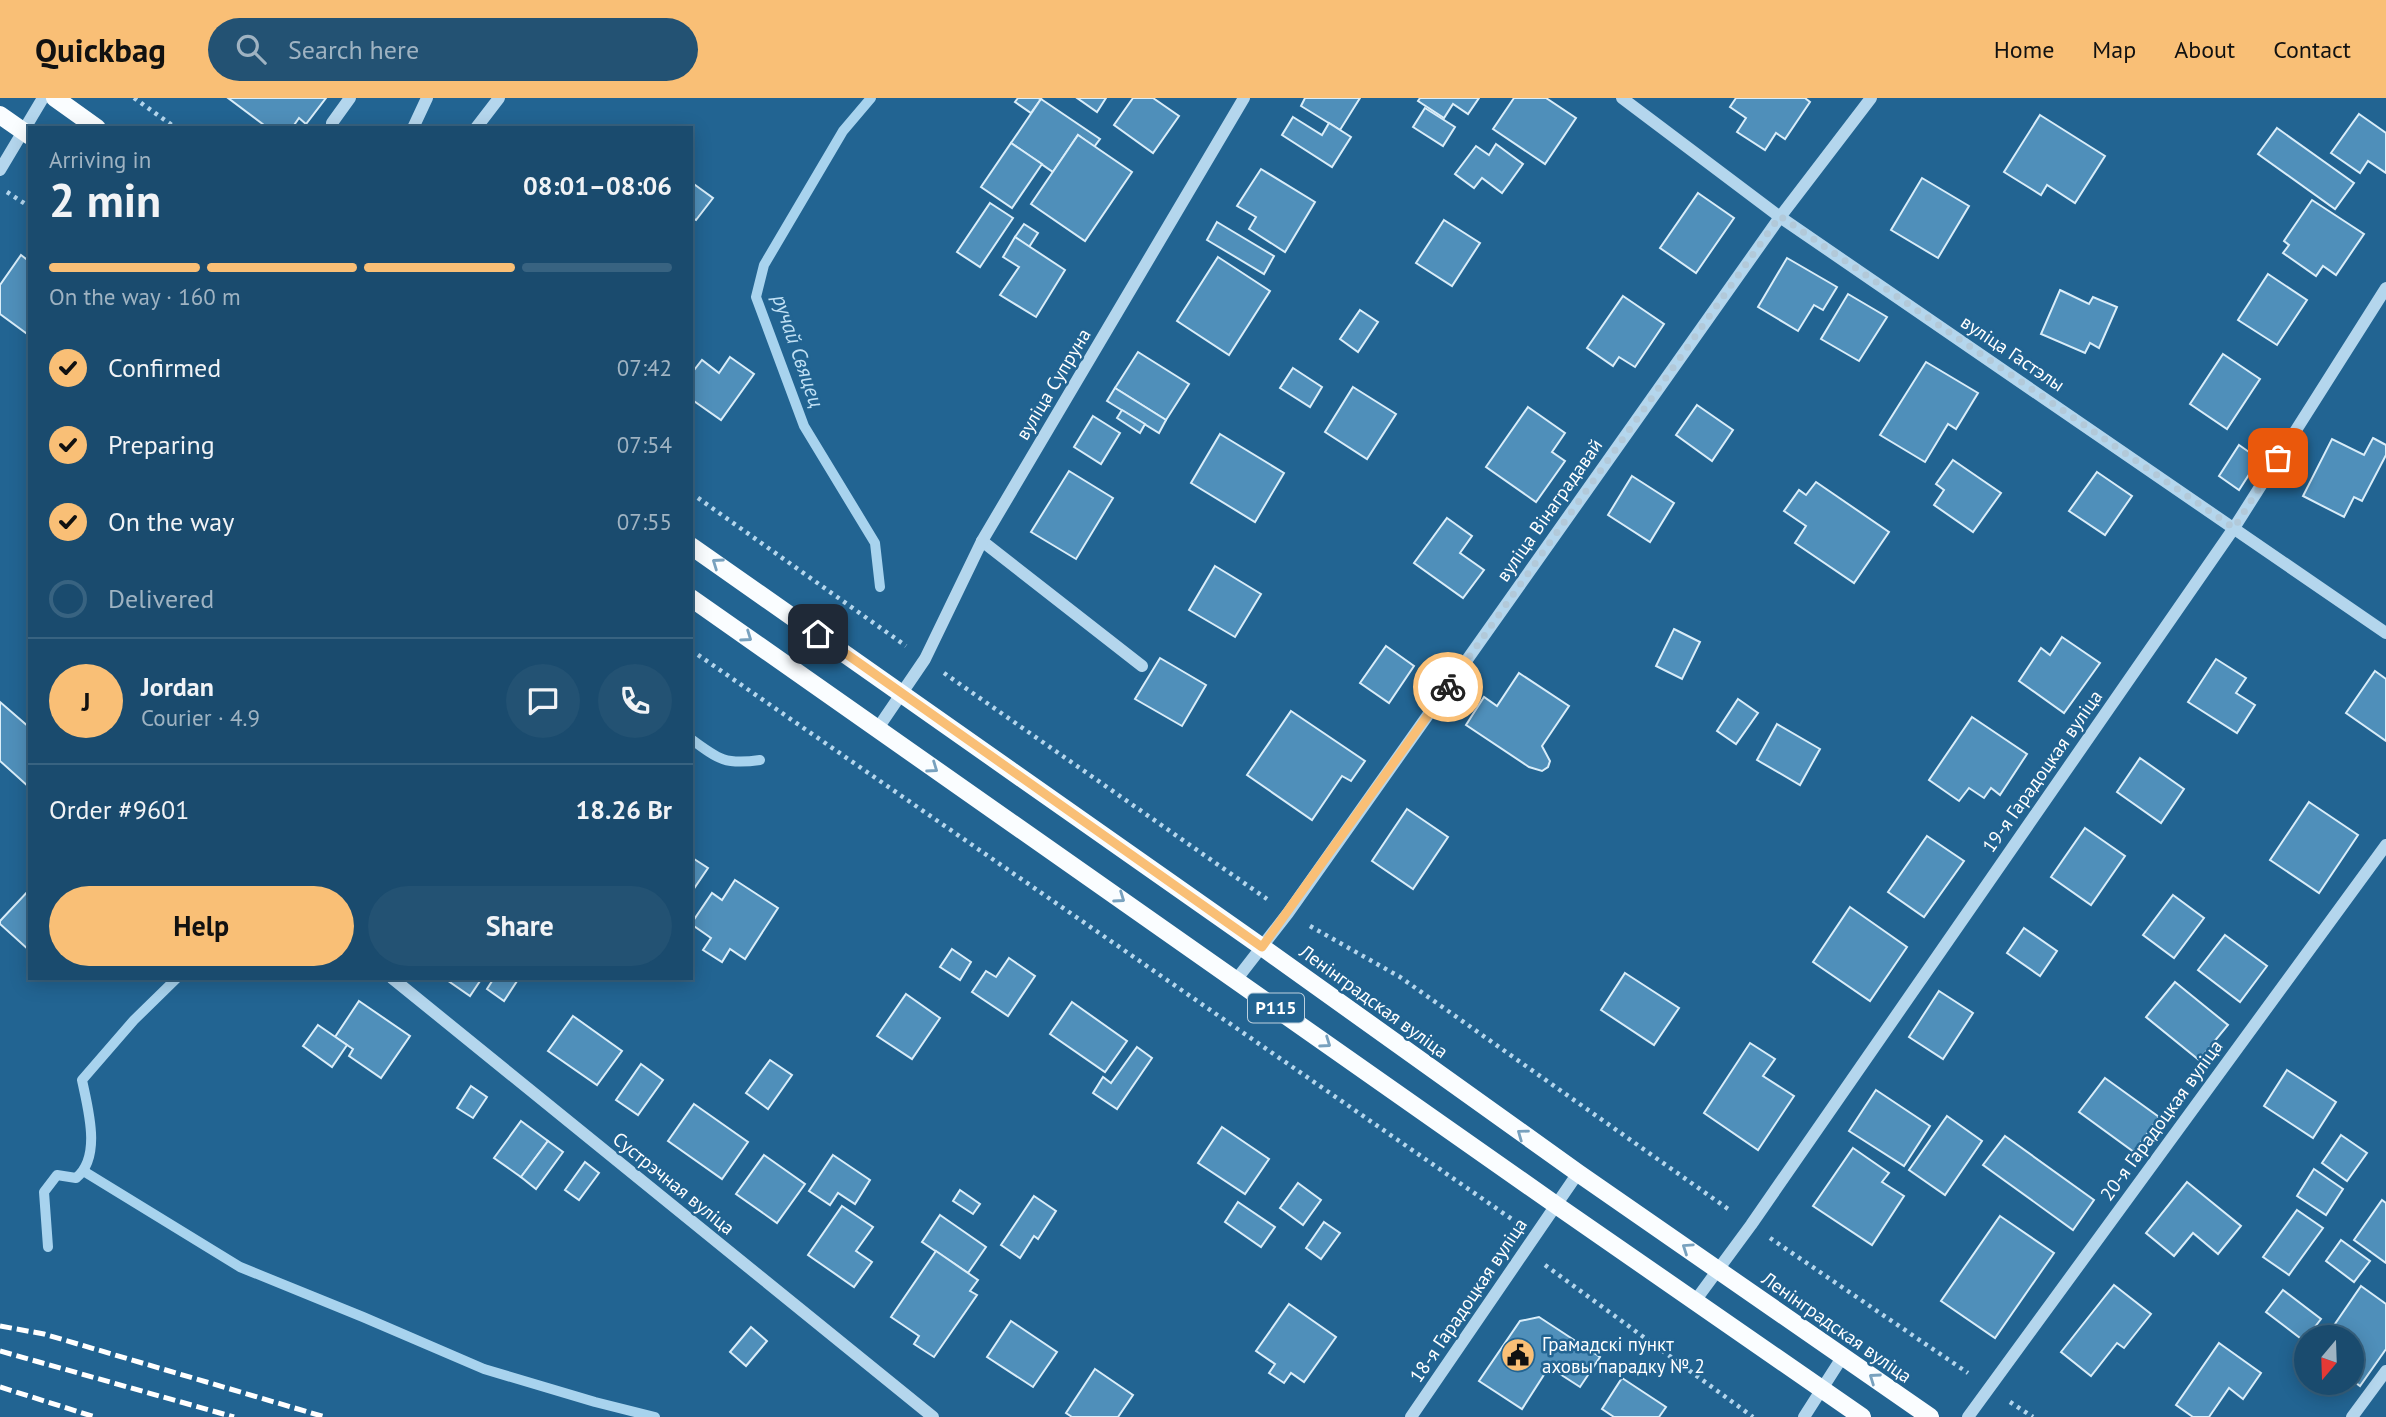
<!DOCTYPE html>
<html lang="en">
<head>
<meta charset="utf-8">
<style>
	body { margin:0; font-family:"PT Sans",sans-serif; background:#235273; color:#f1f3f6; height:100vh; display:flex; flex-direction:column; font-size:26px; white-space:nowrap }
	* { box-sizing:border-box; margin:0 }
	p { font-size:23px; color:#9fb3c2 }
	.icon { flex:none; width:38px; height:38px; fill:none; stroke:currentColor; stroke-width:2; stroke-linecap:round; stroke-linejoin:round }
	.map { position:relative; flex:1; overflow:hidden }
	.panel { position:absolute; left:28px; top:28px; width:665px; height:854px; display:flex; flex-direction:column; background:#1a4b6e; border-radius:0px; box-shadow:0 4px 18px #0003,0 0 0 2px #386381 }
	.panel>* { flex:none }
	.needle { width:46px; rotate:199deg }
	.controls { position:absolute; left:2294px; top:1227px; display:grid; gap:14px }
	.controls a { display:grid; place-items:center; width:70px; height:70px; border-radius:50%; background:#1a4b6e; box-shadow:0 4px 18px #0003,0 0 0 2px #386381; font-size:35px }
	.pin { position:absolute; display:grid; place-items:center; width:60px; height:60px; color:#fff; margin:-30px; border-radius:14px; box-shadow:0 4px 10px #0006 }
	.courier { position:absolute; display:grid; place-items:center; width:70px; height:70px; margin:-35px; border:5px solid #f9bf76; border-radius:50%; background:#fff; color:#222; box-shadow:0 2px 9px #0007 }
	.headline em { font-style:normal; font-weight:700 }
	.headline div { display:flex; flex-direction:column-reverse }
	.headline { display:flex; align-items:center; justify-content:space-between; height:119px; padding:0 21px }
	h1 { font-size:46px; font-weight:700; line-height:52px }
	.bar { display:grid; grid-template-columns:repeat(4,1fr); gap:10px 7px; align-content:center; height:84px; padding:0 21px }
	.bar i { height:9px; border-radius:5px; background:#386381 }
	.bar .active { background:#f9bf76 }
	.bar p { grid-column:span 4 }
	.line { display:flex; align-items:center; gap:18px; padding:0 21px; border-top:2px solid #386381 }
	.line div { flex:1 }
	.round { display:grid; place-items:center; flex:none; width:74px; height:74px; border-radius:37px; background:#235273 }
	ol { padding:0 21px; list-style:none }
	li { display:flex; align-items:center; gap:21px; height:77px }
	li p { margin-inline-start:auto }
	li .icon { padding:7px; border-radius:50%; background:#f9bf76; color:#111; stroke-width:4 }
	li:last-child { color:#9fb3c2 }
	li i { width:38px; height:38px; border:4px solid #386381; border-radius:50% }
	.button { display:flex; gap:14px; margin-top:auto; padding:14px 21px }
	.button a { flex:1; height:80px; border-radius:42px; background:#f9bf76; color:#111; font-size:28px; font-weight:700; line-height:80px; text-align:center }
	.button a+a { background:#235273; color:#f1f3f6 }
	header { display:flex; align-items:center; gap:42px; box-sizing:border-box; height:98px; padding:0 35px; background:#f9bf76; color:#111 }
	header strong { font-size:33px }
	nav { display:flex; gap:38px; margin-inline-start:auto; font-size:24px }
	.search { width:490px; height:63px; background:#235273; display:flex; align-items:center; gap:18px; box-sizing:border-box; padding:0 24px; border-radius:38px; color:#9fb3c2; font-size:26px }
	.map>svg:first-child { display:block }
	.lines { fill:none; stroke-linecap:round; stroke-linejoin:round }
	.stream { stroke:#a8d3ee; stroke-width:10 }
	.building { fill:#4f8fba; stroke:#d9edf9; stroke-width:2 }
	.path { stroke:#b4d6ed; stroke-width:4.5; stroke-dasharray:3.5 5; stroke-linecap:butt }
	.minor { stroke:#b4d6ed; stroke-width:12 }
	.major { stroke:#fafdff; stroke-width:18 }
	.rail { stroke:#fff; stroke-width:5; stroke-dasharray:12 5; stroke-linecap:butt }
	.oneway { stroke:#78a1be }
	.done { stroke:#b2c9d9; stroke-width:7; stroke-dasharray:0 12.6 }
	.route { stroke:#f9bf76; stroke-width:9 }
	.labels { text-anchor:middle; stroke-width:5; stroke-linejoin:round; paint-order:stroke }
	.shield { fill:#226492; stroke:#bdd0de; stroke-width:2 }
	.shield-label { font-size:18px; font-weight:bold; fill:#fff }
	.street-label { font-size:19px; fill:#fff; stroke:#226492 }
	.poi-label { font-size:19px; fill:#fff; stroke:#226492; text-anchor:start }
	.water-label { font-size:21px; font-style:italic; fill:#c0e0f4; stroke:#226492 }
</style>
</head>
<body>
<header>
<strong>Quickbag</strong>
<div class="search"><svg class="icon" aria-label="search" viewBox="0 0 24 24"><circle cx="10" cy="10" r="6"/><path d="M15 15l6 6"/></svg>Search here</div>
<nav><a>Home</a><a>Map</a><a>About</a><a>Contact</a></nav>
</header>
<div class="map">
<svg width="2386" height="1319" viewBox="0 0 2386 1319">
	<rect width="100%" height="100%" fill="#226492"/>
	<g class="lines">
		<!-- stream -->
		<g class="stream">
			<path d="M871,0l-28,33 -79,134 -8,32 48,129 71,117 5,44"/>
			<path d="M691,641c28,21 35,26 69,21"/>
			<path d="M85,1074l155,95 123,50 121,52 111,33 60,15"/>
			<path d="M48,1149l-4,-55 13,-17 19,3c26,-21 12,-69 6,-98l52,-60 43,-42"/>
		</g>
	</g>
	<!-- building -->
	<g class="building">
		<path d="M228,0h98l-20,26 -7,-6 -7,10h-24z"/>
		<path d="M1018,0h20l3,1 -10,14 -16,-11z"/>
		<path d="M1077,0h29l-9,14z"/>
		<path d="M1133,0h20l26,18 -26,37 -39,-28z"/>
		<path d="M1305,0h55l-20,32 -39,-24z"/>
		<path d="M1420,0h59l-11,16 -15,-10 -9,14 -26,-17z"/>
		<path d="M1514,0h32l30,20 -31,46 -52,-35z"/>
		<path d="M1736,0h69l5,4 -25,37 -9,-6 -11,17 -28,-18 9,-14 -16,-11z"/>
		<path d="M1041,1l59,40 -6,8 -16,-12 -25,37 -42,-29z"/>
		<path d="M1425,10l30,19 -12,19 -30,-19z"/>
		<path d="M2359,16l27,19v40l-18,-12 -8,12 -29,-20z"/>
		<path d="M2040,17l65,41 -30,47 -28,-18 -6,10 -37,-23z"/>
		<path d="M1293,19l29,18 7,-12 22,14 -19,30 -50,-32z"/>
		<path d="M2277,30l77,55 -19,26 -77,-55z"/>
		<path d="M1078,37l54,37 -47,69 -54,-37z"/>
		<path d="M1011,45l31,21 -30,44 -31,-21z"/>
		<path d="M1496,46l27,20 -21,29 -20,-15 -8,10 -19,-14 21,-28 13,9z"/>
		<path d="M1261,71l54,33 -30,50 -36,-23 7,-12 -19,-11z"/>
		<path d="M1922,80l47,28 -31,52 -47,-28z"/>
		<path d="M691,84l22,16 -17,22 -5,-3z"/>
		<path d="M1698,95l36,25 -38,55 -36,-25z"/>
		<path d="M2312,102l52,34 -28,41 -13,-9 -7,10 -33,-23 6,-8 -5,-4z"/>
		<path d="M990,105l23,15 -33,49 -23,-15z"/>
		<path d="M1444,122l36,23 -28,43 -36,-23z"/>
		<path d="M1217,124l57,34 -10,18 -57,-34z"/>
		<path d="M1024,126l14,9 -9,14 -14,-10z"/>
		<path d="M1015,139l50,33 -29,47 -36,-22 19,-28 -16,-10z"/>
		<path d="M21,157l9,7v74l-30,-22v-29z"/>
		<path d="M1218,159l52,34 -41,64 -52,-34z"/>
		<path d="M1787,160l50,29 -14,23 -9,-5 -16,26 -40,-24z"/>
		<path d="M2268,176l39,26 -30,45 -39,-25z"/>
		<path d="M2060,192l29,14 4,-7 24,10 -18,41 -9,-5 -5,10 -44,-19z"/>
		<path d="M1848,196l39,23 -28,44 -38,-22z"/>
		<path d="M1623,198l41,28 -29,43 -16,-10 -6,9 -26,-18z"/>
		<path d="M1360,212l18,12 -20,30 -18,-13z"/>
		<path d="M1138,254l51,32 -23,36 -51,-32z"/>
		<path d="M2223,256l37,25 -33,50 -37,-25z"/>
		<path d="M730,259l24,17 -33,46 -30,-21v-25l11,-14 17,13z"/>
		<path d="M1926,264l52,31 -22,36 -8,-5 -23,38 -45,-27z"/>
		<path d="M1293,270l29,19 -12,20 -30,-19z"/>
		<path d="M1353,289l43,27 -29,45 -42,-27z"/>
		<path d="M1115,290l51,32 -7,13 -52,-32z"/>
		<path d="M1697,307l36,25 -21,31 -36,-26z"/>
		<path d="M1528,309l37,26 -13,19 13,9 -29,41 -50,-35z"/>
		<path d="M1122,312l23,14 -5,9 -23,-15z"/>
		<path d="M1093,318l27,17 -19,31 -27,-17z"/>
		<path d="M1220,336l64,39 -29,49 -64,-39z"/>
		<path d="M2373,340l13,7v10l-24,46 -8,-4 -10,20 -41,-21 29,-57 32,16z"/>
		<path d="M2239,347l20,14 -20,31 -20,-14z"/>
		<path d="M1953,362l48,33 -28,39 -39,-27 10,-15 -8,-6z"/>
		<path d="M1069,373l44,27 -37,61 -45,-27z"/>
		<path d="M2097,374l35,24 -27,39 -36,-24z"/>
		<path d="M1632,378l42,27 -24,39 -42,-27z"/>
		<path d="M1816,384l73,50 -35,51 -59,-40 11,-17 -22,-15 15,-21 7,5z"/>
		<path d="M1447,420l25,18 -12,17 24,17 -21,28 -49,-35z"/>
		<path d="M1215,468l46,28 -26,43 -46,-27z"/>
		<path d="M1674,531l26,13 -18,37 -26,-13z"/>
		<path d="M2062,539l38,26 -36,50 -45,-32 22,-33 9,7z"/>
		<path d="M1386,548l28,20 -25,37 -29,-20z"/>
		<path d="M1160,560l46,27 -24,41 -47,-27z"/>
		<path d="M2216,561l30,19 -10,15 19,12 -18,28 -49,-31z"/>
		<path d="M2375,573l11,8v62l-40,-28z"/>
		<path d="M1519,575l50,33 -27,40 8,15 -2,6 -6,4 -13,-4 -63,-42 18,-28 13,9z"/>
		<path d="M1738,601l20,14 -22,31 -19,-13z"/>
		<path d="M0,604l30,26v60l-30,-27z"/>
		<path d="M1291,613l74,50 -14,20 -9,-5 -30,44 -65,-45z"/>
		<path d="M1972,619l55,37 -27,41 -9,-7 -7,10 -15,-10 -10,13 -30,-21z"/>
		<path d="M1777,626l43,25 -20,36 -43,-25z"/>
		<path d="M2140,660l44,31 -23,34 -44,-31z"/>
		<path d="M2309,704l49,33 -39,58 -49,-33z"/>
		<path d="M1407,711l41,28 -35,52 -41,-28z"/>
		<path d="M2085,730l40,28 -34,49 -40,-28z"/>
		<path d="M1927,738l37,25 -40,56 -36,-25z"/>
		<path d="M691,759l17,11 -17,25z"/>
		<path d="M735,782l43,28 -33,51 -15,-10 -8,13 -19,-12 8,-12 -20,-14 21,-31 10,7z"/>
		<path d="M30,791v62l-30,-27v-3z"/>
		<path d="M2173,797l31,23 -30,40 -31,-23z"/>
		<path d="M1850,809l57,40 -37,54 -57,-39z"/>
		<path d="M2024,830l33,23 -17,25 -33,-23z"/>
		<path d="M2225,837l42,31 -27,36 -42,-32z"/>
		<path d="M952,851l19,13 -11,18 -20,-13z"/>
		<path d="M1009,860l26,18 -27,40 -36,-24 14,-21 10,6z"/>
		<path d="M1625,875l54,35 -25,37 -53,-35z"/>
		<path d="M444,880h38l-12,18z"/>
		<path d="M494,880h25l-15,23 -17,-12z"/>
		<path d="M2175,884l53,43 -29,35 -53,-43z"/>
		<path d="M1939,893l34,22 -30,46 -34,-22z"/>
		<path d="M906,896l34,24 -28,41 -35,-23z"/>
		<path d="M359,903l51,35 -29,42 -32,-22 4,-7 -18,-12z"/>
		<path d="M1072,904l55,39 -22,31 -55,-38z"/>
		<path d="M573,918l49,35 -25,34 -49,-34z"/>
		<path d="M318,927l29,20 -15,22 -29,-21z"/>
		<path d="M1750,945l25,16 -12,17 31,20 -36,54 -54,-37z"/>
		<path d="M1137,949l15,11 -35,51 -24,-16 10,-16 8,6z"/>
		<path d="M770,962l22,15 -24,34 -22,-16z"/>
		<path d="M641,966l22,16 -25,35 -22,-15z"/>
		<path d="M2287,972l49,32 -23,36 -49,-32z"/>
		<path d="M2105,980l54,39 -25,35 -55,-40z"/>
		<path d="M471,988l16,11 -14,21 -16,-10z"/>
		<path d="M1876,992l54,36 -26,40 -55,-35z"/>
		<path d="M694,1006l54,38 -26,37 -54,-38z"/>
		<path d="M1947,1018l35,25 -37,54 -36,-25z"/>
		<path d="M521,1023l27,20 -27,36 -27,-19z"/>
		<path d="M1222,1029l47,32 -24,35 -47,-31z"/>
		<path d="M2341,1037l26,18 -20,28 -25,-18z"/>
		<path d="M2005,1038l89,64 -21,30 -90,-65z"/>
		<path d="M548,1043l15,11 -27,37 -15,-12z"/>
		<path d="M1853,1050l36,25 -7,9 22,14 -32,49 -59,-39z"/>
		<path d="M764,1057l41,29 -28,39 -41,-29z"/>
		<path d="M833,1057l37,25 -15,24 -17,-11 -8,12 -21,-14z"/>
		<path d="M585,1064l14,11 -20,27 -14,-10z"/>
		<path d="M2314,1071l29,20 -17,26 -29,-19z"/>
		<path d="M2187,1084l54,44 -23,28 -25,-21 -19,23 -28,-23z"/>
		<path d="M1298,1085l23,17 -18,25 -23,-17z"/>
		<path d="M960,1092l20,14 -7,10 -20,-13z"/>
		<path d="M1034,1098l22,15 -18,28 -4,-3 -14,22 -19,-13z"/>
		<path d="M2382,1102l4,3v60l-32,-23z"/>
		<path d="M1238,1104l37,25 -14,20 -36,-25z"/>
		<path d="M842,1108l31,21 -17,24 16,11 -18,25 -46,-32z"/>
		<path d="M2297,1112l26,18 -34,47 -26,-18z"/>
		<path d="M940,1117l46,32 -18,26 -46,-31z"/>
		<path d="M2000,1118l54,37 -59,85 -54,-37z"/>
		<path d="M1324,1124l16,11 -19,26 -15,-11z"/>
		<path d="M2341,1142l29,21 -16,21 -28,-21z"/>
		<path d="M936,1153l42,29 -8,11 7,4 -43,62 -20,-13 5,-8 -28,-19z"/>
		<path d="M2114,1187l37,29 -27,34 -7,-5 -26,33 -30,-24z"/>
		<path d="M2361,1188l25,18v45l-26,37 -8,-6v-43h-26z"/>
		<path d="M2283,1192l38,29 -17,22 -38,-29z"/>
		<path d="M1289,1206l47,33 -32,45 -13,-9 -7,10 -15,-10 6,-9 -19,-13z"/>
		<path d="M1539,1219l61,40 -20,30 -31,-20 -27,42 -43,-28 41,-60z"/>
		<path d="M1011,1223l46,31 -24,35 -46,-30z"/>
		<path d="M751,1229l16,14 -21,25 -16,-14z"/>
		<path d="M2219,1245l42,30 -18,26 -14,-11 -20,29h-16l-17,-12z"/>
		<path d="M1095,1271l38,26 -15,22h-46l-6,-4z"/>
		<path d="M1622,1280l44,29 -7,10h-45l-12,-8z"/>
	</g>
	<g class="lines">
		<!-- path -->
		<g class="path">
			<path d="M134,0l42,30"/>
			<path d="M7,94l23,15"/>
			<path d="M691,395l215,153"/>
			<path d="M691,552l825,572"/>
			<path d="M944,575l323,226"/>
			<path d="M1310,828l90,51 331,234"/>
			<path d="M1770,1140l198,135"/>
			<path d="M1545,1167l208,152"/>
			<path d="M2010,1304l23,15"/>
		</g>
		<!-- minor -->
		<g class="minor">
			<path d="M1622,0l158,119 606,416"/>
			<path d="M332,25l18,-25"/>
			<path d="M413,30l14,-30"/>
			<path d="M476,30l23,-30"/>
			<path d="M0,72l43,-72"/>
			<path d="M982,443l160,125"/>
			<path d="M878,630l47,-69 57,-118 262,-443"/>
			<path d="M392,880l541,439"/>
			<path d="M1236,882l52,-67 492,-696 91,-119"/>
			<path d="M1695,1203l56,-76 483,-697 152,-240"/>
			<path d="M1411,1319l167,-244"/>
			<path d="M1804,1319l39,-61"/>
			<path d="M1968,1319l418,-572"/>
			<path d="M2352,1319l34,-46"/>
		</g>
		<!-- major -->
		<g class="major">
			<path d="M55,0l42,30"/>
			<path d="M0,17l30,21"/>
			<path d="M691,448l571,401 316,226 352,244"/>
			<path d="M691,500l865,607 306,212"/>
		</g>
		<!-- rail -->
		<g class="rail">
			<path d="M0,1228l44,8 281,83"/>
			<path d="M0,1253l234,66"/>
			<path d="M0,1289l95,30"/>
		</g>
	</g>
	<!-- one-way arrows -->
	<defs><path id="oneway-chevron" d="M-2-3.5L2.5 0L-2 3.5" fill="none" stroke-width="1.6" stroke-linecap="round" stroke-linejoin="round" transform="scale(1.75)"/></defs>
	<g class="oneway">
		<use href="#oneway-chevron" transform="translate(717 465) rotate(-145)"/>
		<use href="#oneway-chevron" transform="translate(747 539) rotate(35)"/>
		<use href="#oneway-chevron" transform="translate(933 670) rotate(35)"/>
		<use href="#oneway-chevron" transform="translate(1120 800) rotate(35)"/>
		<use href="#oneway-chevron" transform="translate(1326 945) rotate(35)"/>
		<use href="#oneway-chevron" transform="translate(1522 1036) rotate(-144)"/>
		<use href="#oneway-chevron" transform="translate(1687 1150) rotate(-146)"/>
		<use href="#oneway-chevron" transform="translate(1874 1280) rotate(-145)"/>
	</g>
	<g class="lines">
		<!-- done -->
		<path class="done" d="M1448,589l332,-471 454,312 44,-70"/>
		<!-- route -->
		<path class="route" d="M818,536l444,313 186,-260"/>
	</g>
	<!-- icons -->
	<defs>
		<g id="civic-disc" transform="scale(1.75)"><circle r="9.5" fill="#f9bf76" stroke="#226492"/><path d="M-.6-6.5H3V-4.5H.6V-3L4-1V1h2V6H-6V1h2V-1L-.6-3ZM-1.2 2.5V6h2.4V2.5Z" fill="#111"/></g>
	</defs>
	<g fill-rule="evenodd">
		<use href="#civic-disc" x="1518" y="1257"/>
	</g>
	<g class="labels">
		<!-- shield labels -->
		<rect class="shield" x="1248" y="895.5" width="56" height="29" rx="5"/>
		<g class="shield-label">
			<text x="1276" y="916">Р115</text>
		</g>
		<!-- street labels -->
		<g class="street-label">
			<text transform="translate(2013 255) rotate(34)" y="7">вуліца Гастэлы</text>
			<text transform="translate(1053 286) rotate(-59)" y="7">вуліца Супруна</text>
			<text transform="translate(1549 412) rotate(-55)" y="7">вуліца Вінаградавай</text>
			<text transform="translate(2042 673) rotate(-55)" y="7">19-я Гарадоцкая вуліца</text>
			<text transform="translate(1374 903) rotate(36)" y="7">Ленінградская вуліца</text>
			<text transform="translate(2161 1022) rotate(-54)" y="7">20-я Гарадоцкая вуліца</text>
			<text transform="translate(674 1085) rotate(39)" y="7">Сустрэчная вуліца</text>
			<text transform="translate(1468 1202) rotate(-56)" y="7">18-я Гарадоцкая вуліца</text>
			<text transform="translate(1837 1229) rotate(35)" y="7">Ленінградская вуліца</text>
		</g>
		<!-- poi labels -->
		<g class="poi-label">
			<text x="1542" y="1253">Грамадскі пункт<tspan x="1542" dy="22">аховы парадку № 2</tspan></text>
		</g>
		<!-- water labels -->
		<g class="water-label">
			<text transform="translate(798 253) rotate(71)" y="7">ручай Свяцец</text>
		</g>
	</g>
</svg>
<div class="controls">
<a><svg class="needle" viewBox="-14 -14 28 28"><path d="M0-13l5 13h-10z" fill="#e53935"/><path d="M0 13l5-13h-10z" fill="#9fb3c2"/></svg></a>
</div>
<div class="pin" style="left:2278px;top:360px;background:#ea580c"><svg class="icon" aria-label="bag" viewBox="0 0 24 24"><path d="M5 8h14l-1 12H6zM9 8a3 3 0 0 1 6 0"/></svg></div>
<div class="pin" style="left:818px;top:536px;background:#1f2937"><svg class="icon" aria-label="home" viewBox="0 0 24 24"><path d="M3 11l9-7 9 7M6 9v11h12V9"/></svg></div>
<div class="courier" style="left:1448px;top:589px"><svg class="icon" aria-label="bike" viewBox="0 0 24 24"><circle cx="6" cy="16" r="4"/><circle cx="18" cy="16" r="4"/><path d="M6 16l4-8h5l3 8M10 8l3 8H6M13 5h3"/></svg></div>
<section class="panel">
<div class="headline"><div><h1>2 min</h1><p>Arriving in</p></div><em>08:01–08:06</em></div>
<div class="bar"><i class="active"></i><i class="active"></i><i class="active"></i><i></i><p>On the way · 160 m</p></div>
<ol>
<li><svg class="icon" aria-label="check" viewBox="0 0 24 24"><path d="M5 12l5 5 9-10"/></svg>Confirmed<p>07:42</p></li>
<li><svg class="icon" aria-label="check" viewBox="0 0 24 24"><path d="M5 12l5 5 9-10"/></svg>Preparing<p>07:54</p></li>
<li><svg class="icon" aria-label="check" viewBox="0 0 24 24"><path d="M5 12l5 5 9-10"/></svg>On the way<p>07:55</p></li>
<li><i></i>Delivered</li>
</ol>
<div class="line" style="height:126px"><b class="round" style="background:#f9bf76;color:#111">J</b><div><b>Jordan</b><p>Courier · 4.9</p></div><a class="round"><svg class="icon" aria-label="chat" viewBox="0 0 24 24"><path d="M4 5h16v11H9l-5 4z"/></svg></a><a class="round"><svg class="icon" aria-label="phone" viewBox="0 0 24 24"><path d="M5 4h4l2 5-3 2q2 4 5 5l2-3 5 2v4C11 20 4 13 5 4z"/></svg></a></div>
<div class="line" style="height:91px"><div>Order #9601</div><b>18.26 Br</b></div>
<div class="button"><a>Help</a><a>Share</a></div>
</section>
</div>
</body>
</html>
